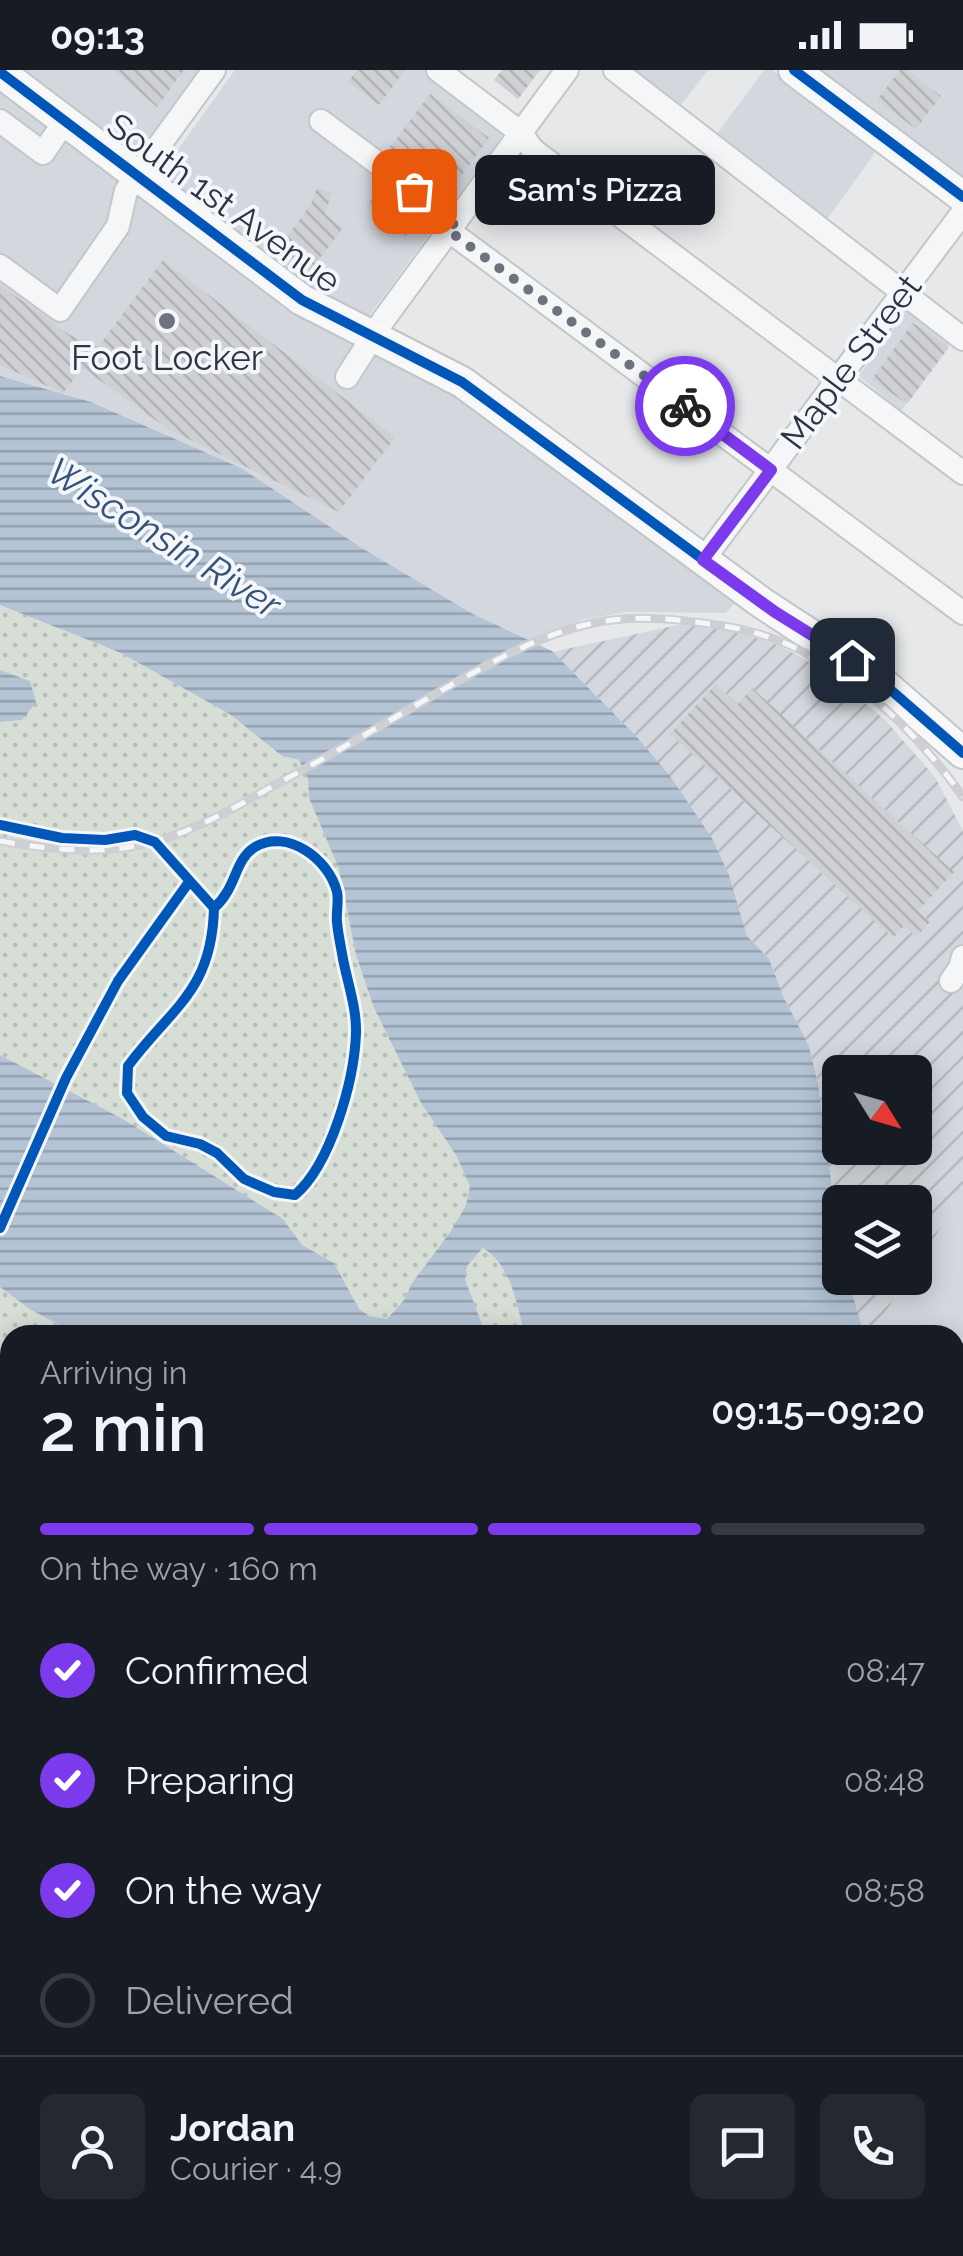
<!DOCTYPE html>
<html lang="en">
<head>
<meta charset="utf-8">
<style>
	body { margin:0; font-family:Raleway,sans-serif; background:#242831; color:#f1f3f6; height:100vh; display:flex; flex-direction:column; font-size:38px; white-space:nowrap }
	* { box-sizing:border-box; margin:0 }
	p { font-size:32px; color:#9ea1a6 }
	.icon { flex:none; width:55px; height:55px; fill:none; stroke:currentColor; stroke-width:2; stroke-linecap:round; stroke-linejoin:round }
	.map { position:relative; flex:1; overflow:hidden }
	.details { position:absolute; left:0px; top:1255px; width:965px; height:932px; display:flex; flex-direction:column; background:#171b24; border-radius:30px 30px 0 0; box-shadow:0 5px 25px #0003 }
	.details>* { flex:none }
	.needle { width:65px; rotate:127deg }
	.tools { position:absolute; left:822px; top:985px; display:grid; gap:20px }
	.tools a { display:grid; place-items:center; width:110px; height:110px; border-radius:15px; background:#171b24; box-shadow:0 5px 25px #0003; font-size:50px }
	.pin { position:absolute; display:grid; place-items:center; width:85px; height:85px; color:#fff; margin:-42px; border-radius:20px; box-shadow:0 5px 15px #0006 }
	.courier { position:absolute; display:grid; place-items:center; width:100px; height:100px; margin:-50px; border:8px solid #7c3aed; border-radius:50%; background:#fff; color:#222; box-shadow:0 2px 12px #0007 }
	.bubble { position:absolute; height:70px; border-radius:15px; background:#171b24; box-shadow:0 5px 25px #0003; font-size:32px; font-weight:600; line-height:70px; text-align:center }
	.headline em { font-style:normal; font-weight:600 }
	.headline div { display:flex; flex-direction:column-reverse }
	.headline { display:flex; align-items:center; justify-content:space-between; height:170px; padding:0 40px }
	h1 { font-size:65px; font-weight:600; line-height:75px }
	.bar { display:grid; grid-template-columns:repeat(4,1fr); gap:15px 10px; align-content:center; height:120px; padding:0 40px }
	.bar i { height:12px; border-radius:8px; background:#363941 }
	.bar .current { background:#7c3aed }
	.bar p { grid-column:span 4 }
	.line { display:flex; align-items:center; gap:25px; padding:0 40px; border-top:2px solid #363941 }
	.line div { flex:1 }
	.round { display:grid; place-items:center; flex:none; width:105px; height:105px; border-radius:15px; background:#242831 }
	ol { padding:0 40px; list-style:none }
	li { display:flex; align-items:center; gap:30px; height:110px }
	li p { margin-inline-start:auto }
	li .icon { padding:10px; border-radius:50%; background:#7c3aed; color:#fff; stroke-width:4 }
	li:last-child { color:#9ea1a6 }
	li i { width:55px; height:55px; border:5px solid #363941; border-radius:50% }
	.status { display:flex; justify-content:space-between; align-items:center; height:70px; padding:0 50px; background:#171b24; direction:ltr }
	.status svg { height:28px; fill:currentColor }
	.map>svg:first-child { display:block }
	.built { fill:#d4d7dd }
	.industrial { fill:url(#industrial-furrows); fill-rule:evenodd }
	.park { fill:url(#park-dots) }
	.water { fill:url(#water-rules) }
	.building { fill:url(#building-back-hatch) }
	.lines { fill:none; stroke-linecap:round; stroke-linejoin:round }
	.minor-casing { stroke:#c4c6c8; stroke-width:26 }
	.major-casing { stroke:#c2c5c8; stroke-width:34 }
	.minor { stroke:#f5f6f7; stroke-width:22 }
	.major { stroke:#f8f8f8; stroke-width:30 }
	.rail-casing { stroke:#cecfd2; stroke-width:9 }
	.rail { stroke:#f4f6f9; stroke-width:5; stroke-dasharray:15; stroke-linecap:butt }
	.cycleway-casing { stroke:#f4f6f9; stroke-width:16 }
	.cycleway { stroke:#0057b8; stroke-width:10 }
	.done { stroke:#6c737f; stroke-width:10; stroke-dasharray:0 18 }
	.route { stroke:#7c3aed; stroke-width:12 }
	.poi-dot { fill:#6c737f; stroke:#f4f6f9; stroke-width:4 }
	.labels { text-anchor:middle; stroke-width:8; stroke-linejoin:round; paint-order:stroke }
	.street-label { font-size:35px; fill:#2b3445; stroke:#f4f6f9 }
	.poi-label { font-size:35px; fill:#2b3445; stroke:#f4f6f9 }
	.water-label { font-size:38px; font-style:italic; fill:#34527a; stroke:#f4f6f9 }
</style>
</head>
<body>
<div class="status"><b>09:13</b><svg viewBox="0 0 49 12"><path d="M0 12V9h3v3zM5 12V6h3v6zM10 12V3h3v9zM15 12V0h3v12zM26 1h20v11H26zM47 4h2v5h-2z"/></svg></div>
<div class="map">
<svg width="963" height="2186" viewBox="0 0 963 2186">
	<defs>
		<pattern id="industrial-furrows" width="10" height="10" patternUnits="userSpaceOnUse" patternTransform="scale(2.5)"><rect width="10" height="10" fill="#d4d7dd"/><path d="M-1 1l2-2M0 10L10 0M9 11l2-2" fill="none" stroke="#b6b9bf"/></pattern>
		<pattern id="park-dots" width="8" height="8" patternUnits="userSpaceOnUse" patternTransform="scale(2.5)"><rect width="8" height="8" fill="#d6ded6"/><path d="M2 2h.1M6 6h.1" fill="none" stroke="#b8bfb9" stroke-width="1.8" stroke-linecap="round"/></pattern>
		<pattern id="water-rules" width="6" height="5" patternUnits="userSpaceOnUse" patternTransform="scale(2.5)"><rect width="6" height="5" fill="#b4c4d5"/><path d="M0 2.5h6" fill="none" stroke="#93a0af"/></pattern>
		<pattern id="building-back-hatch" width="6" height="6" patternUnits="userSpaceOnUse" patternTransform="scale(2.5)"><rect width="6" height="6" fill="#ced0d3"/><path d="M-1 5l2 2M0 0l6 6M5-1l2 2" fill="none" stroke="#b1b3b6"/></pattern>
	</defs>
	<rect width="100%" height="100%" fill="#e6e8ea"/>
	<!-- built -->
	<g class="built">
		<path d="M19,0h181l-54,76 -11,7z"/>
		<path d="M235,0h189l76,56 2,10 -134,181 -53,-25 -148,-109 -3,-14z"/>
		<path d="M621,0h87l-35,45z"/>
		<path d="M764,0h8l106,79 -56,77 -111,-84z"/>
		<path d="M820,0h143v108l-47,-37z"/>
		<path d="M0,17l462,309 274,205 -10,12 -98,-1 -43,7 -55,22 -57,-27 -108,-64 -124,-82 -150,-66 -91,-26z"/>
		<path d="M911,234l45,32 -55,75 -42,-35z"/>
		<path d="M963,1124v437l-8,-18v-278h-85l38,-57h7v-11z"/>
	</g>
	<!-- industrial -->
	<g class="industrial">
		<path d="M683,554l52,7 45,15 48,26 58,49 49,56 28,54v363l-48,73v-65h-75v44l-22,-162 -9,-38 -25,-48 -15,-39 -22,-23 -18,-61 -17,-37 -114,-141 -46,-45zM840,1002h75v76h-75z"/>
		<path d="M848,1208h60l-38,57h-6z"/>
		<path d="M10,1758v410l-10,8v-406z"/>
	</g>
	<!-- park -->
	<g class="park">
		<path d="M0,535l121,48 110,62 51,41 17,4 9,19 1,19 30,71 17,86 18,53 47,95 35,52 14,31 -4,19 -15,26 -39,52 -8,17 -17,19 -18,-3 -10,-7 -25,-46 -32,-18 -20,-26 -159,-100 -123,-64v-333l22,-2 8,-39 -30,-11z"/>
		<path d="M483,1178c29,18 33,55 42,87h-39l-21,-56 2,-13z"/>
		<path d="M0,1217l31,23 48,25h-69v29l-10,-5z"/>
		<path d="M955,2154l8,7v25h-242l-14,-8h248z"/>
	</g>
	<!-- water -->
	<g class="water">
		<path d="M0,306l91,26 150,66 124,82 108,64 79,37 84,85 34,40 42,62 17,37 18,61 22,23 15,39 25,48 9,38 22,162v32h8l16,57h-339c-9,-31 -13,-69 -42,-87l-16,18 -2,13 21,56h-407l-48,-25 -31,-23v-232l123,64 160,100 19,26 32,18 25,46 10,7 18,3 17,-19 8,-17 39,-52 15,-26 4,-19 -14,-31 -35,-52 -47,-95 -18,-53 -17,-86 -30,-71 -1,-19 -9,-19 -17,-4 -51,-41 -110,-62 -121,-48z"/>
		<path d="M0,600l30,11 6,21 -14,18 -22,2z"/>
		<path d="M955,1543l8,18v600l-8,-7z"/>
	</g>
	<!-- building -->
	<g class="building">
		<path d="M114,0h70l-27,37z"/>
		<path d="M357,0h48l-26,35 -31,-23z"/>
		<path d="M502,0h38l-22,29 -24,-19z"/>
		<path d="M900,0h7l34,26 -25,33 -39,-29z"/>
		<path d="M430,24l59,44 -43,58 -59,-45z"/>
		<path d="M317,118l15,5 -7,21 18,14 -33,43 -22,-17 6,-8 -9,-7 26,-35z"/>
		<path d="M377,122l12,9 4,-5 7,3 16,12 -5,6 6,4 -11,15 -40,-29z"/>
		<path d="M163,190l232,177 -56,75 -171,-83 -85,-61 -20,25 -63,-28v-80l70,50 28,12z"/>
		<path d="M913,253l36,24 -42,57 -35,-25z"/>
		<path d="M716,614l22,20 14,-16 202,184 -36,39 12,11 -14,15 -12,-11 -11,12 -223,-204z"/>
	</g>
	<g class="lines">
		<!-- minor casing -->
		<g class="minor-casing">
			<g id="minor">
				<path d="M438,0l83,63 12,17 430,323"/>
				<path d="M615,0l348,269"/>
				<path d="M0,51l43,32 22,-32"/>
				<path d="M321,51l134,100"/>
				<path d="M448,160l515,383"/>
				<path d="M0,196l60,44 58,-84 8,-35 88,-121"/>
				<path d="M347,307l37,-58 183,-249"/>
				<path d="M703,490l260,-348"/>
				<path d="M951,911l9,-13 3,-11"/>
				<path d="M0,1708l10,10"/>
				<path d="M0,1748l10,-11"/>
				<path d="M0,1986l10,-10"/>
				<path d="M188,2178l11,8"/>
				<path d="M405,2178l12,8"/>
				<path d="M782,2178l14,8"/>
				<path d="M290,2186l6,-8"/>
			</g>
		</g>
		<!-- major casing -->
		<g class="major-casing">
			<g id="major">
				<path d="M794,0l169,127"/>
				<path d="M0,2l302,228 160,82 300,221 115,75 86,75"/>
			</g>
		</g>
		<!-- minor -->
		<use href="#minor" class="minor"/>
		<!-- major -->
		<use href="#major" class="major"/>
		<!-- rail casing -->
		<g class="rail-casing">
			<g id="rail">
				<path d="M0,771c52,9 105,15 157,0 41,-12 79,-34 116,-55 58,-31 114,-64 171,-97 46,-26 93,-53 145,-65 44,-10 90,-5 135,2 99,15 183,92 239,171"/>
				<path d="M677,2178l14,8"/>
				<path d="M49,2186l15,-8"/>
			</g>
		</g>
		<!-- rail -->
		<use href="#rail" class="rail"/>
		<!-- cycleway casing -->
		<g class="cycleway-casing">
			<g id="cycleway">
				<path d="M794,0l169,127"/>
				<path d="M0,2l302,228 160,82 300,221 115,75 86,75"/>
				<path d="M0,755l62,13 43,2 30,-5 20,7 59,66c-2,83 -42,99 -86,158l-1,27 16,24 23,19 34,8 17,9 27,26 30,13 21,3c36,-31 59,-114 61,-161 1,-24 -8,-50 -13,-75 -2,-12 -5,-25 -6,-37 -1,-10 2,-21 0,-30 -8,-33 -50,-64 -82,-45 -21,13 -18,41 -41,61"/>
				<path d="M0,1158l66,-150 52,-97 71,-99"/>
			</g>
		</g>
		<!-- cycleway -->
		<use href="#cycleway" class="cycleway"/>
	</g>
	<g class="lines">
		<!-- done -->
		<path class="done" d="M414,121l41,31 -7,8 237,176"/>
		<!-- route -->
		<path class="route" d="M685,336l86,64 -68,90 72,52 77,48"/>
	</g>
	<!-- markers -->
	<circle class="poi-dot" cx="167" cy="251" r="10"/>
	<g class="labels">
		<!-- street labels -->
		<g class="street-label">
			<text transform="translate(224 133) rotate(36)" y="12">South 1st Avenue</text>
			<text transform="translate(851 292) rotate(-53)" y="12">Maple Street</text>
		</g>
		<!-- poi labels -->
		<g class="poi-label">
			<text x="167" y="300">Foot Locker</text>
		</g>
		<!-- water labels -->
		<g class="water-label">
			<text transform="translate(164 468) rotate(32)" y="13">Wisconsin River</text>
		</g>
	</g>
</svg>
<div class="tools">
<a><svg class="needle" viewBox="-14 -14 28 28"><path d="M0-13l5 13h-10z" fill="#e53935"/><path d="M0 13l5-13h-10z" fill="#9ea1a6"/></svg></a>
<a><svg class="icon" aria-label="layers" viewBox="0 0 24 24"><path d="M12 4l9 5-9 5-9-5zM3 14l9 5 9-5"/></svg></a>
</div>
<div class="pin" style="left:414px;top:121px;background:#ea580c"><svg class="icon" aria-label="bag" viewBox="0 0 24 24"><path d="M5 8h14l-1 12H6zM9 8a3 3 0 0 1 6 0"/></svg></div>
<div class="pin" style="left:852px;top:590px;background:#1f2937"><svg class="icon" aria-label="home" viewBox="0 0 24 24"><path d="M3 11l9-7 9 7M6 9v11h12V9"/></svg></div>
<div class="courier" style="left:685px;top:336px"><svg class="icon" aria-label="bike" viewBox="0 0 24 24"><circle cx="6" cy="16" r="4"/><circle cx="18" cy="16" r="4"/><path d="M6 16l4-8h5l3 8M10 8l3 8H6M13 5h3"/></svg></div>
<div class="bubble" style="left:475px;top:85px;width:240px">Sam's Pizza</div>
<section class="details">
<div class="headline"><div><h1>2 min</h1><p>Arriving in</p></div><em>09:15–09:20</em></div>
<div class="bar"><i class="current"></i><i class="current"></i><i class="current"></i><i></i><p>On the way · 160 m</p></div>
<ol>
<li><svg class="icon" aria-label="check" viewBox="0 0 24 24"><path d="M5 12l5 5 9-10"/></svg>Confirmed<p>08:47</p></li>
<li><svg class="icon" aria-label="check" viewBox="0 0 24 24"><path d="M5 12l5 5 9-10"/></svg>Preparing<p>08:48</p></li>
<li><svg class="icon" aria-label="check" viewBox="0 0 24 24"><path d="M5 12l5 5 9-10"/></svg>On the way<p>08:58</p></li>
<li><i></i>Delivered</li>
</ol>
<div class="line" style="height:180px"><a class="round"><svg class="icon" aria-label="person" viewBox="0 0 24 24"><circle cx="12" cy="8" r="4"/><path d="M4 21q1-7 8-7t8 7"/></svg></a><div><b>Jordan</b><p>Courier · 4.9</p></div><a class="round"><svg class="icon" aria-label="chat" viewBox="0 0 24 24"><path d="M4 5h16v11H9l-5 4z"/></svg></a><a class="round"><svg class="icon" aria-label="phone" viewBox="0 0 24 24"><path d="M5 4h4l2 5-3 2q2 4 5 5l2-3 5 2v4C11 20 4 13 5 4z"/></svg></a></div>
</section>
</div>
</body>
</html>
